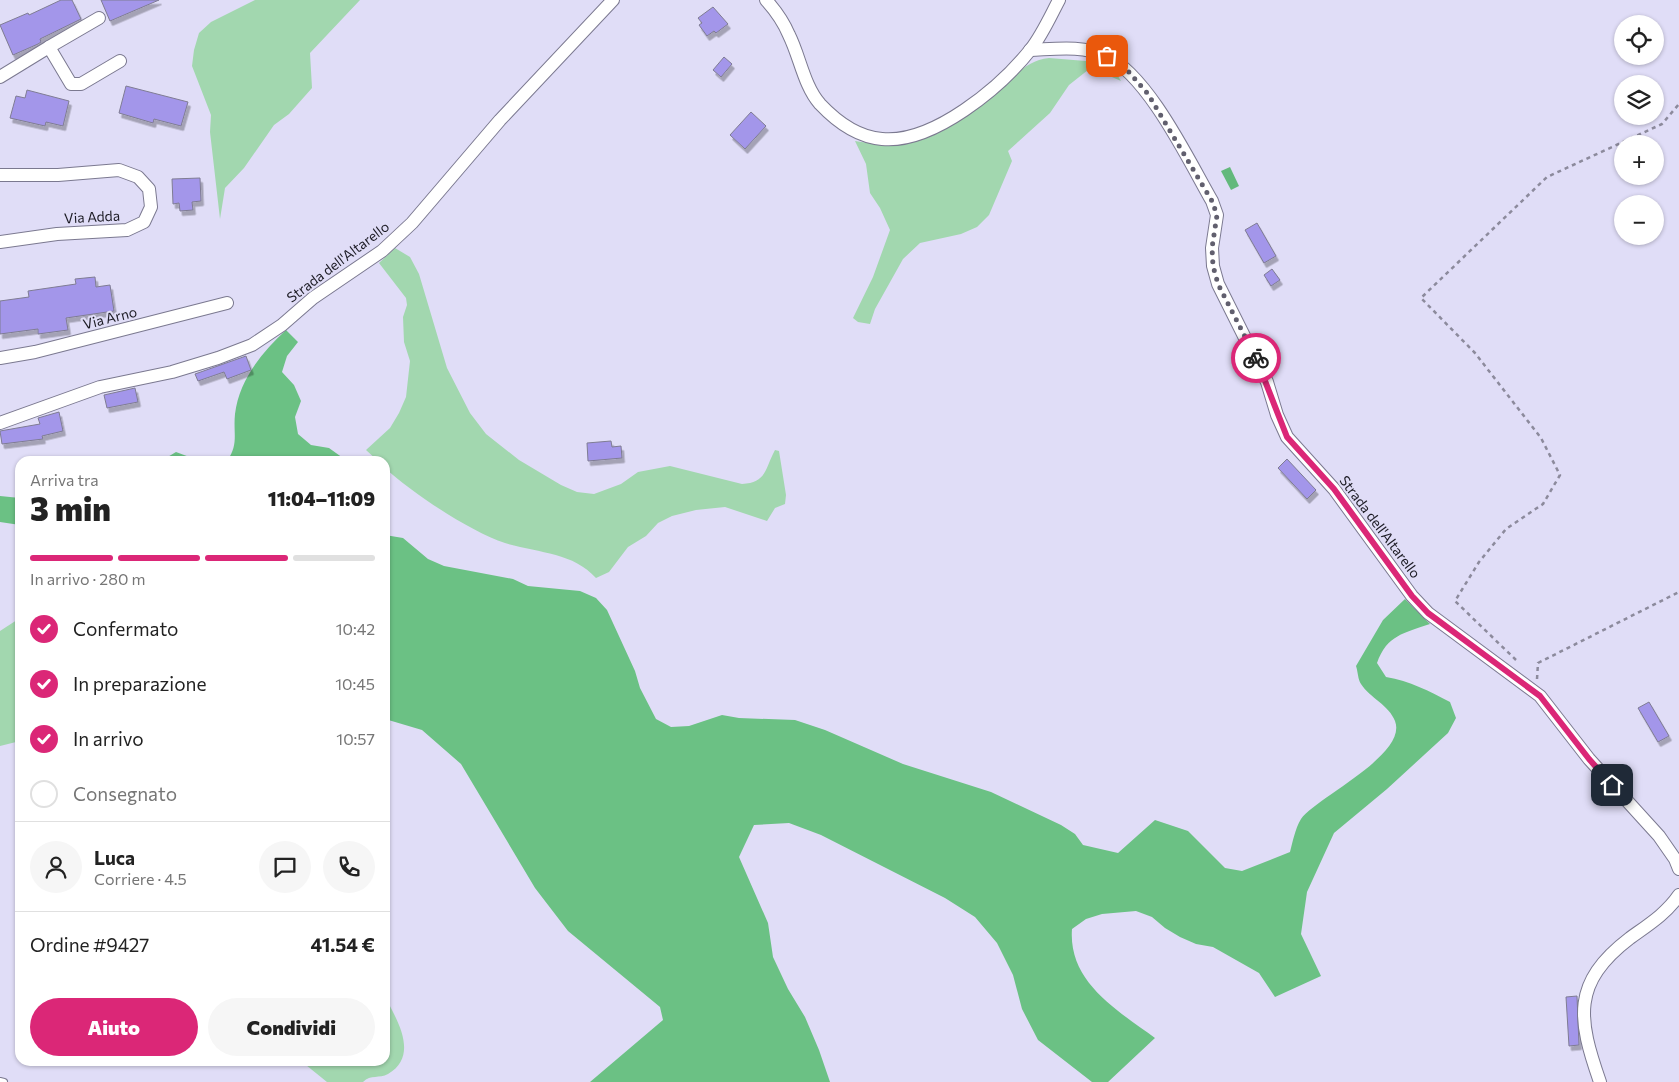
<!DOCTYPE html>
<html lang="it">
<head>
<meta charset="utf-8">
<style>
	body { margin:0; font-family:Commissioner,sans-serif; background:#f6f6f6; color:#222; height:100vh; display:flex; flex-direction:column; font-size:19px; white-space:nowrap }
	* { box-sizing:border-box; margin:0 }
	p { font-size:16px; color:#767676 }
	.icon { flex:none; width:28px; height:28px; fill:none; stroke:currentColor; stroke-width:2; stroke-linecap:round; stroke-linejoin:round }
	.map { position:relative; flex:1; overflow:hidden }
	.side { position:absolute; left:15px; top:456px; width:375px; height:610px; display:flex; flex-direction:column; background:#fff; border-radius:15px; box-shadow:0 1px 4px #0004 }
	.side>* { flex:none }
	.buttons { position:absolute; left:1614px; top:15px; display:grid; gap:10px }
	.buttons a { display:grid; place-items:center; width:50px; height:50px; border-radius:50%; background:#fff; box-shadow:0 1px 4px #0004; font-size:25px }
	.pin { position:absolute; display:grid; place-items:center; width:42px; height:42px; color:#fff; margin:-21px; border-radius:10px; box-shadow:0 2px 8px #0006 }
	.courier { position:absolute; display:grid; place-items:center; width:50px; height:50px; margin:-25px; border:4px solid #db2777; border-radius:50%; background:#fff; color:#222; box-shadow:0 1px 6px #0007 }
	.summary em { font-style:normal; font-weight:800 }
	.summary div { display:flex; flex-direction:column-reverse }
	.summary { display:flex; align-items:center; justify-content:space-between; height:85px; padding:0 15px }
	h1 { font-size:32px; font-weight:800; line-height:38px }
	.bar { display:grid; grid-template-columns:repeat(4,1fr); gap:8px 5px; align-content:center; height:60px; padding:0 15px }
	.bar i { height:6px; border-radius:4px; background:#e0e0e0 }
	.bar .current { background:#db2777 }
	.bar p { grid-column:span 4 }
	.line { display:flex; align-items:center; gap:12px; padding:0 15px; border-top:1px solid #e0e0e0 }
	.line div { flex:1 }
	.round { display:grid; place-items:center; flex:none; width:52px; height:52px; border-radius:26px; background:#f6f6f6 }
	ol { padding:0 15px; list-style:none }
	li { display:flex; align-items:center; gap:15px; height:55px }
	li p { margin-inline-start:auto }
	li .icon { padding:5px; border-radius:50%; background:#db2777; color:#fff; stroke-width:4 }
	li:last-child { color:#767676 }
	li i { width:28px; height:28px; border:2px solid #e0e0e0; border-radius:50% }
	.button { display:flex; gap:10px; margin-top:auto; padding:10px 15px }
	.button a { flex:1; height:58px; border-radius:30px; background:#db2777; color:#fff; font-size:20px; font-weight:800; line-height:58px; text-align:center }
	.button a+a { background:#f6f6f6; color:#222 }
	.map>svg:first-child { display:block }
	.green { fill:#a2d7af }
	.forest { fill:#6bc184 }
	.water { fill:#63b97c }
	.building { fill:#a396ea; stroke:#7f7c93; filter:url(#shadow) }
	.lines { fill:none; stroke-linecap:round; stroke-linejoin:round }
	.service-casing { stroke:#7b7990; stroke-width:8 }
	.minor-casing { stroke:#7b7990; stroke-width:14 }
	.path { stroke:#8c8a9c; stroke-width:2.5; stroke-dasharray:4 4; stroke-linecap:butt }
	.service { stroke:#fff; stroke-width:6 }
	.minor { stroke:#fff; stroke-width:12 }
	.done { stroke:#615f6e; stroke-width:5; stroke-dasharray:0 9 }
	.route { stroke:#db2777; stroke-width:6 }
	.labels { text-anchor:middle; stroke-width:4; stroke-linejoin:round; paint-order:stroke }
	.street-label { font-size:14px; fill:#1c1b24; stroke:#e0ddf7 }
</style>
</head>
<body>
<div class="map">
<svg width="1679" height="1082" viewBox="0 0 1679 1082">
	<defs>
		<filter id="shadow"><feDropShadow dx="2.5" dy="4.5" stdDeviation="0" flood-color="#0004"/></filter>
	</defs>
	<rect width="100%" height="100%" fill="#e0ddf7"/>
	<!-- green -->
	<g class="green">
		<path d="M255,0h105l-50,53 2,35 -23,26 -15,11 -30,43 -19,20 -5,31 -10,-87 1,-17 -19,-49 2,-16 5,-17 12,-11z"/>
		<path d="M1049,58l49,4 15,6 8,13 -16,-7 -17,-4 -19,15 -19,28 -42,38 4,10 -23,54 -12,12 -16,7 -41,9 -17,16 -28,50 -5,15 -12,-2 -5,-4 20,-41 17,-47 -10,-22 -10,-15 -4,-29 -11,-23c51,10 99,-12 138,-45 19,-16 30,-35 56,-38z"/>
		<path d="M395,248l15,9 9,17 28,94 23,45 16,21 33,26 42,25 16,7 17,2 27,-10 17,-12 32,-6 72,18c25,-1 23,-16 33,-34l4,1 7,44 -1,9 -10,4 -8,13 -42,-14 -29,3 -24,6 -14,7 -12,13 -18,11 -19,25 -13,6c-23,-26 -58,-25 -91,-35 -34,-11 -93,-50 -120,-75v-7h-7l-12,-11 24,-22 9,-15 7,-16 4,-36 -6,-19 -1,-25 4,-12 -1,-7 -27,-35z"/>
		<path d="M20,618v123l-20,5v-115z"/>
		<path d="M385,997c13,24 34,59 3,77 -9,5 -17,0 -25,8h-36l-26,-21h84z"/>
	</g>
	<!-- forest -->
	<g class="forest">
		<path d="M286,330l12,12 -11,14 -5,16 12,13 7,16 -6,16 3,17 13,11 18,3 14,10 1,3h-117c12,-17 6,-27 8,-47 4,-34 27,-62 51,-84z"/>
		<path d="M176,452l24,9h-39z"/>
		<path d="M0,496l20,2v27l-20,-3z"/>
		<path d="M385,535l18,3 25,21 16,7 69,13 15,7 52,5 16,7 11,12 28,61 5,17 16,31 15,8 18,-1 33,-11 17,3 56,2 30,10 78,34 88,28 70,33 14,9 8,11 35,8 37,-33 33,11 37,37 17,3 48,-19c3,-11 5,-23 11,-33 16,-22 107,-64 94,-98 -6,-16 -25,-23 -34,-37 -3,-4 -3,-12 -5,-18l27,-46 22,-21 25,25c-26,9 -43,11 -53,39l9,14c24,4 43,14 64,25l6,16 -8,15 -61,56 -53,44 -27,59 -6,42 20,42 -46,21 -16,-24 -46,-26 -17,-3 -16,-7 -15,-9 -13,-11 -16,-6 -34,3 -16,5 -14,10c-4,53 45,81 83,109l-47,44h-16l-54,-42 -16,-31 -9,-34 -16,-32 -22,-26 -30,-19 -124,-63 -32,-12 -35,2 -15,32 29,66 5,34 15,32 17,28 14,33 11,32h-240l73,-62 -3,-13 -92,-76 -33,-43 -74,-124 -39,-34 -37,-11z"/>
	</g>
	<!-- water -->
	<path class="water" d="M1230,167l9,19 -8,4 -10,-19z"/>
	<!-- building -->
	<g class="building">
		<path d="M61,0h11l9,19 -41,20 1,3 -3,2 -25,11 -13,-30 28,-12 1,2z"/>
		<path d="M101,0h58l-49,21z"/>
		<path d="M713,7l15,17 -12,9 -2,-2 -7,5 -8,-11 3,-2 -4,-5z"/>
		<path d="M724,57l8,7 -11,13 -8,-7z"/>
		<path d="M126,86l62,16 -7,24 -27,-7 -1,4 -34,-10z"/>
		<path d="M27,90l42,11 -6,25 -17,-4 -1,4 -35,-8 6,-22 9,2z"/>
		<path d="M751,112l15,14 -21,23 -15,-14z"/>
		<path d="M200,178l1,23 -9,1 1,8 -13,1 -1,-8 -6,1 -1,-25z"/>
		<path d="M1257,223l19,33 -12,7 -19,-33z"/>
		<path d="M1272,269l8,11 -9,6 -7,-11z"/>
		<path d="M95,277l1,10 14,-2 4,26 -48,7 2,12 -30,4v-5l-38,5v-33l29,-4 -1,-6 48,-7 -1,-5z"/>
		<path d="M246,356l5,14 -24,9 -3,-7 -26,9 -3,-7z"/>
		<path d="M135,388l3,14 -31,6 -3,-13z"/>
		<path d="M59,412l4,19 -21,5 1,3 -41,5 -2,-13 40,-7 -2,-6z"/>
		<path d="M611,441l1,6 9,-1 1,12 -34,3 -1,-18z"/>
		<path d="M1287,459l29,31 -9,9 -29,-31z"/>
		<path d="M1649,702l20,34 -11,6 -20,-34z"/>
		<path d="M1577,996l2,49 -10,1 -3,-49z"/>
	</g>
	<g class="lines">
		<!-- service casing -->
		<g class="service-casing">
			<path id="service" d="M0,1081l4,1"/>
		</g>
		<!-- minor casing -->
		<g class="minor-casing">
			<g id="minor">
				<path d="M766,0c9,10 18,23 23,35 11,22 15,51 31,69 16,17 38,33 62,35 51,5 119,-52 149,-90 11,-14 19,-32 28,-49"/>
				<path d="M49,47l50,-29"/>
				<path d="M1030,50c26,-1 52,-5 76,6 42,19 83,105 106,145l5,14 -5,33 1,18 5,18 49,98 10,33 10,22 47,52 78,107 16,17 112,83 49,63 70,77 16,23 4,10"/>
				<path d="M0,77l49,-30 22,37h10l39,-23"/>
				<path d="M0,175h58l61,-5 19,7 11,12 2,18 -7,15 -17,8 -70,4 -57,8"/>
				<path d="M0,358l35,-6 192,-49"/>
				<path d="M0,423l100,-36 72,-15 46,-14 34,-13 30,-20 31,-27 69,-47 30,-28 88,-103 113,-120"/>
				<path d="M1600,1082c-22,-63 -29,-99 30,-144 18,-13 36,-24 49,-43"/>
			</g>
		</g>
		<!-- path -->
		<g class="path">
			<path d="M1516,660l-61,-59 24,-39 27,-33 37,-25 17,-29 -19,-37 -66,-85 -54,-55 126,-121 115,-53 17,-20"/>
			<path d="M1537,679l1,-16 141,-71"/>
		</g>
		<!-- service -->
		<use href="#service" class="service"/>
		<!-- minor -->
		<use href="#minor" class="minor"/>
	</g>
	<g class="lines">
		<!-- done -->
		<path class="done" d="M1107,56l22,16 19,22 64,107 5,14 -5,33 1,18 5,18 38,74"/>
		<!-- route -->
		<path class="route" d="M1256,358l31,79 47,52 78,107 16,17 112,83 49,63 23,26"/>
	</g>
	<g class="labels">
		<!-- street labels -->
		<g class="street-label">
			<text transform="translate(92 217) rotate(-3)" y="5">Via Adda</text>
			<text transform="translate(338 262) rotate(-37)" y="5">Strada dell'Altarello</text>
			<text transform="translate(110 318) rotate(-14)" y="5">Via Arno</text>
			<text transform="translate(1380 527) rotate(53)" y="5">Strada dell'Altarello</text>
		</g>
	</g>
</svg>
<div class="buttons">
<a><svg class="icon" aria-label="locate" viewBox="0 0 24 24"><circle cx="12" cy="12" r="6"/><path d="M12 2v4M12 18v4M2 12h4M18 12h4"/></svg></a>
<a><svg class="icon" aria-label="layers" viewBox="0 0 24 24"><path d="M12 4l9 5-9 5-9-5zM3 14l9 5 9-5"/></svg></a>
<a>+</a>
<a>−</a>
</div>
<div class="pin" style="left:1107px;top:56px;background:#ea580c"><svg class="icon" aria-label="bag" viewBox="0 0 24 24"><path d="M5 8h14l-1 12H6zM9 8a3 3 0 0 1 6 0"/></svg></div>
<div class="pin" style="left:1612px;top:785px;background:#1f2937"><svg class="icon" aria-label="home" viewBox="0 0 24 24"><path d="M3 11l9-7 9 7M6 9v11h12V9"/></svg></div>
<div class="courier" style="left:1256px;top:358px"><svg class="icon" aria-label="bike" viewBox="0 0 24 24"><circle cx="6" cy="16" r="4"/><circle cx="18" cy="16" r="4"/><path d="M6 16l4-8h5l3 8M10 8l3 8H6M13 5h3"/></svg></div>
<section class="side">
<div class="summary"><div><h1>3 min</h1><p>Arriva tra</p></div><em>11:04–11:09</em></div>
<div class="bar"><i class="current"></i><i class="current"></i><i class="current"></i><i></i><p>In arrivo · 280 m</p></div>
<ol>
<li><svg class="icon" aria-label="check" viewBox="0 0 24 24"><path d="M5 12l5 5 9-10"/></svg>Confermato<p>10:42</p></li>
<li><svg class="icon" aria-label="check" viewBox="0 0 24 24"><path d="M5 12l5 5 9-10"/></svg>In preparazione<p>10:45</p></li>
<li><svg class="icon" aria-label="check" viewBox="0 0 24 24"><path d="M5 12l5 5 9-10"/></svg>In arrivo<p>10:57</p></li>
<li><i></i>Consegnato</li>
</ol>
<div class="line" style="height:90px"><a class="round"><svg class="icon" aria-label="person" viewBox="0 0 24 24"><circle cx="12" cy="8" r="4"/><path d="M4 21q1-7 8-7t8 7"/></svg></a><div><b>Luca</b><p>Corriere · 4.5</p></div><a class="round"><svg class="icon" aria-label="chat" viewBox="0 0 24 24"><path d="M4 5h16v11H9l-5 4z"/></svg></a><a class="round"><svg class="icon" aria-label="phone" viewBox="0 0 24 24"><path d="M5 4h4l2 5-3 2q2 4 5 5l2-3 5 2v4C11 20 4 13 5 4z"/></svg></a></div>
<div class="line" style="height:65px"><div>Ordine #9427</div><b>41.54 €</b></div>
<div class="button"><a>Aiuto</a><a>Condividi</a></div>
</section>
</div>
</body>
</html>
